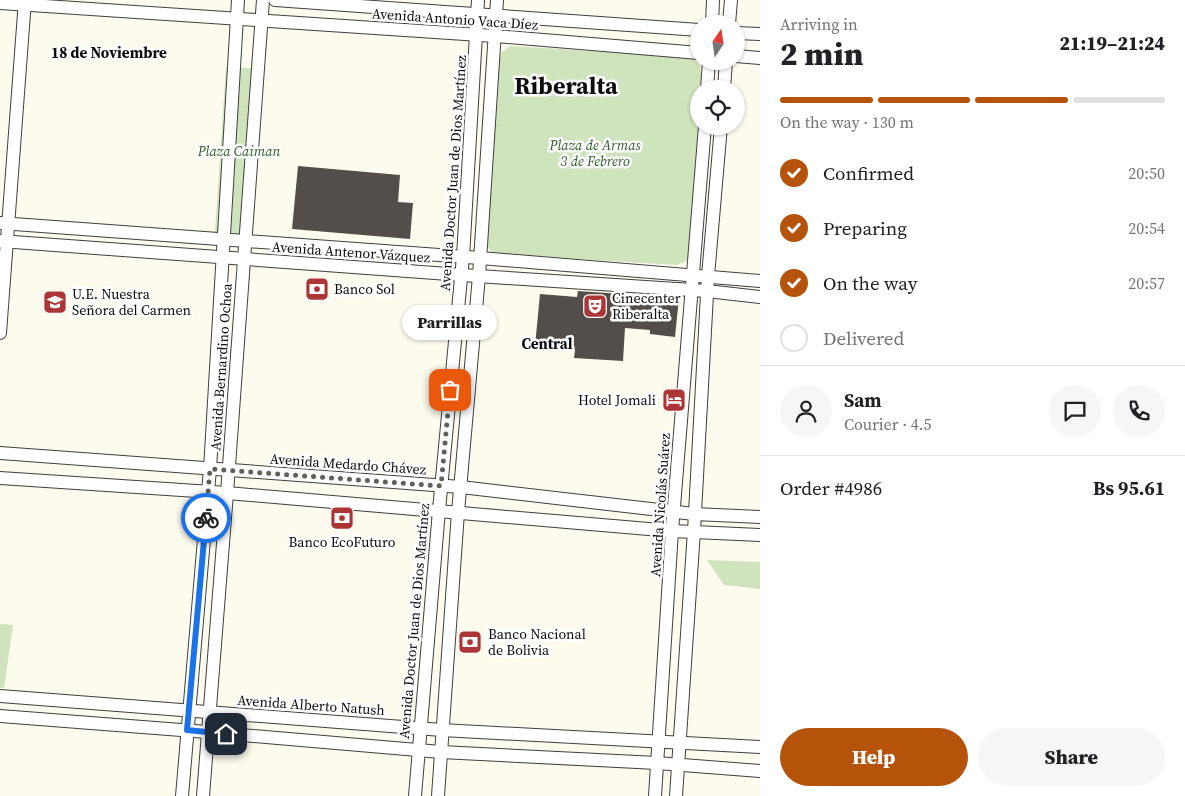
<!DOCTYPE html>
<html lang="en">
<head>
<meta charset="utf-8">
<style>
	body { margin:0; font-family:"Source Serif 4",serif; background:#f6f6f6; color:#202124; height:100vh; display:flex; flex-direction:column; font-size:19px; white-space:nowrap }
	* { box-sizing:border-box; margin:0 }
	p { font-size:16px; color:#757577 }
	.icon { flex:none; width:28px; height:28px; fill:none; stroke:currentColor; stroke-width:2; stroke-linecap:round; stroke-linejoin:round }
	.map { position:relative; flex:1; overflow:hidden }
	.panel { display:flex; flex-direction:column; background:#fff; width:425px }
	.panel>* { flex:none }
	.needle { width:32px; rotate:13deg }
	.tools { position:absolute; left:690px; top:15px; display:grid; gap:10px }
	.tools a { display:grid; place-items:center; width:55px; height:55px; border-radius:50%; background:#fff; box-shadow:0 1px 4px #0004; font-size:25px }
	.pin { position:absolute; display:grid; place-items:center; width:42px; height:42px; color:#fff; margin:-21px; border-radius:10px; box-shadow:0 2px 8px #0006 }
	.courier { position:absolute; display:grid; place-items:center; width:50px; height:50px; margin:-25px; border:4px solid #1a73e8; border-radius:50%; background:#fff; color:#222; box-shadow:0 1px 6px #0007 }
	.bubble { position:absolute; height:35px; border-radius:18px; background:#fff; box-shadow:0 1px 4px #0004; font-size:16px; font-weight:800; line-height:35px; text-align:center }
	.summary em { font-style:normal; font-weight:800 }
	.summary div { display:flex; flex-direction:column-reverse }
	.summary { display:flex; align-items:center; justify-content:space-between; height:85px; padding:0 20px }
	h1 { font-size:32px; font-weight:800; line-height:38px }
	.bar { display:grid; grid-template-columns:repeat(4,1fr); gap:8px 5px; align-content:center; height:60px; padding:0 20px }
	.bar i { height:6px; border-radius:4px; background:#e0e0e0 }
	.bar .on { background:#b45309 }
	.bar p { grid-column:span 4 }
	.line { display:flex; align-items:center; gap:12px; padding:0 20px; border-top:1px solid #e0e0e0 }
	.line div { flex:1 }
	.round { display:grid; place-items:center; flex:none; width:52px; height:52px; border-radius:26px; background:#f6f6f6 }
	ol { padding:0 20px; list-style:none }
	li { display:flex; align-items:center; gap:15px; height:55px }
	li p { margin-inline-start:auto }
	li .icon { padding:5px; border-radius:50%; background:#b45309; color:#fff; stroke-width:4 }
	li:last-child { color:#757577 }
	li i { width:28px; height:28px; border:2px solid #e0e0e0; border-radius:50% }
	.action { display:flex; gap:10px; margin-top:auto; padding:10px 20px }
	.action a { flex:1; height:58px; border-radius:30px; background:#b45309; color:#fff; font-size:20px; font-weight:800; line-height:58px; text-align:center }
	.action a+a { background:#f6f6f6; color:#202124 }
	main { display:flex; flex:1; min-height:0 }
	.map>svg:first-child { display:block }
	.green { fill:#cfe3bc }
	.building { fill:#544e4a }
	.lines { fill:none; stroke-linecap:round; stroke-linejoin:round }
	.minor-casing { stroke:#3f3f3f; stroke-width:14 }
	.minor { stroke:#fff; stroke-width:12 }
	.done { stroke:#60605b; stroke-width:5; stroke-dasharray:0 9 }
	.route { stroke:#1a73e8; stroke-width:6 }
	.labels { text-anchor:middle; stroke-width:5; stroke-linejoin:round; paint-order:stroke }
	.street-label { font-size:14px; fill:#0c0c0c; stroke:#fff }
	.park-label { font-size:14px; font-style:italic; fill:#2e5c25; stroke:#fff }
	.poi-label { font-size:14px; fill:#0c0c0c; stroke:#fff; text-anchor:start }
	.neighbourhood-label { font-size:15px; font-weight:bold; fill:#0c0c0c; stroke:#fff }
	.town-label { font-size:24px; font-weight:bold; fill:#0c0c0c; stroke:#fff }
</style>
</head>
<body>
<main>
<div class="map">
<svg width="760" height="796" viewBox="0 0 760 796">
	<rect width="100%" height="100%" fill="#fdfbee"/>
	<!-- green -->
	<g class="green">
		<path d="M510,46l180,11c14,7 11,18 10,32h-1v24l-9,140 -5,9 -9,3 -182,-11 -8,-8 13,-188 3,-6z"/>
		<path d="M226,67l37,2 -11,166 -37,-3z"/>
		<path d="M707,560l53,2v27l-36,-4z"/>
		<path d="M0,624l13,1 -9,63h-4z"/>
	</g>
	<!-- building -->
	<g class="building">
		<path d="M298,166l102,9 -2,27 15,1 -3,36 -118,-10z"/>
		<path d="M578,291l101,7 -4,39 -25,-3v-4l-25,-2 -2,33 -49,-3 1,-8 -40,-4 5,-52 37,3z"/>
	</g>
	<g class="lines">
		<!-- minor casing -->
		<g class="minor-casing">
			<g id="minor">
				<path d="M275,0l424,30"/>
				<path d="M0,3l495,33 204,17"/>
				<path d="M712,24l1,-24"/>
				<path d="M729,24l2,-24"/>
				<path d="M736,33l24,1"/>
				<path d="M736,56l24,2"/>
				<path d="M707,89l2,-28"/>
				<path d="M724,89l2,-28"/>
				<path d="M0,223l480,35 280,23"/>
				<path d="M0,241l462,34 245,16 53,6"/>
				<path d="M0,333l25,-333"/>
				<path d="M0,453l461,34 233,27 66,3"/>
				<path d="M0,478l227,15 445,38 88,4"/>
				<path d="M0,696l442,34 318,17"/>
				<path d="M0,716l207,16 234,20 216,11 103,8"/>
				<path d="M182,796l28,-327 28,-469"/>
				<path d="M203,796l24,-303 36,-493"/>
				<path d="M415,796l24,-286 24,-253 15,-257"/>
				<path d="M438,796l20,-284 21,-236 18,-276"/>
				<path d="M655,796l17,-265 33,-405"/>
				<path d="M676,796l18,-265 14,-255 13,-150"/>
			</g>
		</g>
		<!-- minor -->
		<use href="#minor" class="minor"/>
	</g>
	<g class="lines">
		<!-- done -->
		<path class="done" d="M206,518l4,-49 231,17 9,-96"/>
		<!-- route -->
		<path class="route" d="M206,518l-19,212 39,4"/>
	</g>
	<!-- icons -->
	<defs>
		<g id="bank-square" transform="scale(1.25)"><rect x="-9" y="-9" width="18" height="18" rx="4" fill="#ac3536" stroke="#fff"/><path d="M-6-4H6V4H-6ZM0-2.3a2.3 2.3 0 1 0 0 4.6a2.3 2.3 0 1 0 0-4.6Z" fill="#fff"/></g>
		<g id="school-square" transform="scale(1.25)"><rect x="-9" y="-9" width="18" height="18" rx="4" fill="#ac3536" stroke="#fff"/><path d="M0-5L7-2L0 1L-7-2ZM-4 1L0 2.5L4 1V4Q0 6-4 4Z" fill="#fff"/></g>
		<g id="theatre-square" transform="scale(1.25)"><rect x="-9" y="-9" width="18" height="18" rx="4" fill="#ac3536" stroke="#fff"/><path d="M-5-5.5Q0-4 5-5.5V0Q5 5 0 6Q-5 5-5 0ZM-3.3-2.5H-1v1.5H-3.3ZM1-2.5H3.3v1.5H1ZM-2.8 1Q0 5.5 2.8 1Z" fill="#fff"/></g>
		<g id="hotel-square" transform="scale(1.25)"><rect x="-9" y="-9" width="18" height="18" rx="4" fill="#ac3536" stroke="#fff"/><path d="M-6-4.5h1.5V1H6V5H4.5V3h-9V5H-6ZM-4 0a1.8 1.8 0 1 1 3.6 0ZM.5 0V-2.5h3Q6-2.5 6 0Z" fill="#fff"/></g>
	</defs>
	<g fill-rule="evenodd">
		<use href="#bank-square" x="317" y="289"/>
		<use href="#school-square" x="55" y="302"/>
		<use href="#theatre-square" x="595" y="306"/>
		<use href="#hotel-square" x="674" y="400"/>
		<use href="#bank-square" x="342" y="518"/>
		<use href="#bank-square" x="470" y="642"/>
	</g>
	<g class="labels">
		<!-- street labels -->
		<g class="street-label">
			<text transform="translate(455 19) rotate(4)" y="5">Avenida Antonio Vaca Díez</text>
			<text transform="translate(453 173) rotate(-86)" y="5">Avenida Doctor Juan de Dios Martínez</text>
			<text transform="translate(351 252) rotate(4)" y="5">Avenida Antenor Vázquez</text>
			<text transform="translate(221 367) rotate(-86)" y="5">Avenida Bernardino Ochoa</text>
			<text transform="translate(348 464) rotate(4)" y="5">Avenida Medardo Chávez</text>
			<text transform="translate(660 505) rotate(-86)" y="5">Avenida Nicolás Suárez</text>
			<text transform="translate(414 621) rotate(-85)" y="5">Avenida Doctor Juan de Dios Martínez</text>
			<text transform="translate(311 705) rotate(4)" y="5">Avenida Alberto Natush</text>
		</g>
		<!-- park labels -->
		<g class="park-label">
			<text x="595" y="150">Plaza de Armas<tspan x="595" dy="16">3 de Febrero</tspan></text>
			<text x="239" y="156">Plaza Caiman</text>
		</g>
		<!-- poi labels -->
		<g class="poi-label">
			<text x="334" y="294">Banco Sol</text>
			<text x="72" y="299">U.E. Nuestra<tspan x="72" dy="16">Señora del Carmen</tspan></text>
			<text x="612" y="303">Cinecenter<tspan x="612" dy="16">Riberalta</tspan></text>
			<text x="656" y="405" text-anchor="end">Hotel Jomali</text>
			<text x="342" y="547" text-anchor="middle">Banco EcoFuturo</text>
			<text x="488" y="639">Banco Nacional<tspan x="488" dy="16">de Bolivia</tspan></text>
		</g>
		<!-- neighbourhood labels -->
		<g class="neighbourhood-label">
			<text x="109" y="58">18 de Noviembre</text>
			<text x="547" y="349">Central</text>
		</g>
		<!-- town labels -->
		<g class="town-label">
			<text x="566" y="94">Riberalta</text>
		</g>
	</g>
</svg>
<div class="tools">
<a><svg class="needle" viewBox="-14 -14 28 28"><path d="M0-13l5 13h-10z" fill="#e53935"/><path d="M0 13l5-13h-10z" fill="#757577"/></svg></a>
<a><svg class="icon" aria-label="locate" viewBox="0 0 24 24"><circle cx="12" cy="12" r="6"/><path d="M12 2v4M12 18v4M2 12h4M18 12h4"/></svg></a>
</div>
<div class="pin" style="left:450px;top:390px;background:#ea580c"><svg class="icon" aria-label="bag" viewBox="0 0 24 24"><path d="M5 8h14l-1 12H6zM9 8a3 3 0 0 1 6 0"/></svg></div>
<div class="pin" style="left:226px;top:734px;background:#1f2937"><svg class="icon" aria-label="home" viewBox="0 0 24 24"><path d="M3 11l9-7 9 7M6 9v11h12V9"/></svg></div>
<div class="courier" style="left:206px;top:518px"><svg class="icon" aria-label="bike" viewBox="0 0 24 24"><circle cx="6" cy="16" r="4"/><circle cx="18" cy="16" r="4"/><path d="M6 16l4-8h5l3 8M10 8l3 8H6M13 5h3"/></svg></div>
<div class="bubble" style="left:402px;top:305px;width:95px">Parrillas</div>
</div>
<section class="panel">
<div class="summary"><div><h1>2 min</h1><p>Arriving in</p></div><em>21:19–21:24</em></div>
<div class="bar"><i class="on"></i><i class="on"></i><i class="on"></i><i></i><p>On the way · 130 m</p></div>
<ol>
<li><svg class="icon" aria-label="check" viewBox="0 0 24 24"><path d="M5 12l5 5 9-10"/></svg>Confirmed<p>20:50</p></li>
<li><svg class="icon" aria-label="check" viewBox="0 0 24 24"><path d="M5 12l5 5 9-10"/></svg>Preparing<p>20:54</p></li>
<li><svg class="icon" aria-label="check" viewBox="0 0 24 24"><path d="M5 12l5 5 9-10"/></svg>On the way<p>20:57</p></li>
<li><i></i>Delivered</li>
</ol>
<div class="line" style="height:90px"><a class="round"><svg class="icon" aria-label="person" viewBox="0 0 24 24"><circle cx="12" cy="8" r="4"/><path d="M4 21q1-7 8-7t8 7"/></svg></a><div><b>Sam</b><p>Courier · 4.5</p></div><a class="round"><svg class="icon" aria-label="chat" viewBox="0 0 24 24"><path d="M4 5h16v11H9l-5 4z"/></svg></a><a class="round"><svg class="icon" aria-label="phone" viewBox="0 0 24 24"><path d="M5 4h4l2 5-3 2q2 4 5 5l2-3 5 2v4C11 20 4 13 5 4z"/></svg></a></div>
<div class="line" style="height:65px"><div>Order #4986</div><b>Bs 95.61</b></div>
<div class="action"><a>Help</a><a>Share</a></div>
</section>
</main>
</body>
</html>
